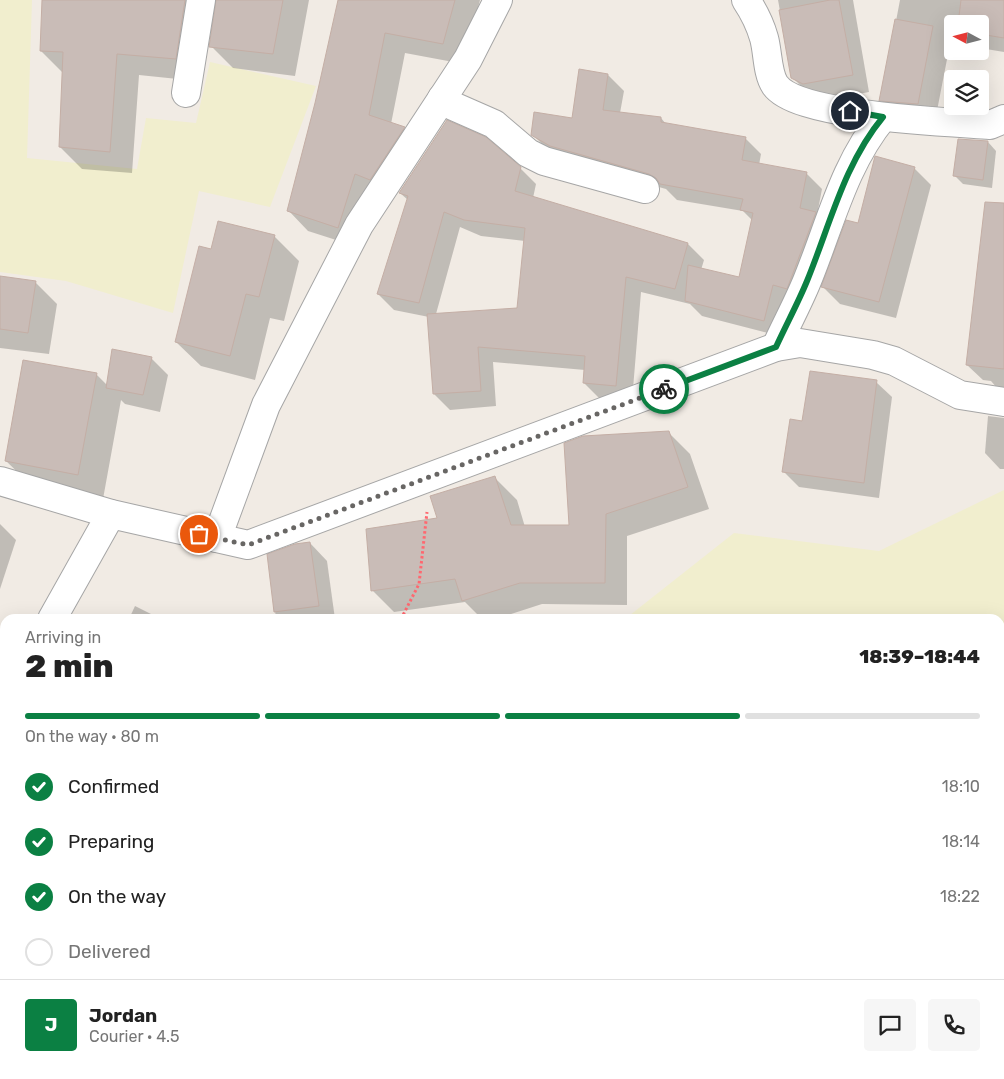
<!DOCTYPE html>
<html lang="en">
<head>
<meta charset="utf-8">
<style>
	body { margin:0; font-family:Rubik,sans-serif; background:#f6f6f6; color:#222; height:100vh; display:flex; flex-direction:column; font-size:19px; white-space:nowrap }
	* { box-sizing:border-box; margin:0 }
	p { font-size:16px; color:#767676 }
	.icon { flex:none; width:28px; height:28px; fill:none; stroke:currentColor; stroke-width:2; stroke-linecap:round; stroke-linejoin:round }
	.map { position:relative; flex:1; overflow:hidden }
	.sheet { position:absolute; left:0px; top:614px; width:1005px; height:466px; display:flex; flex-direction:column; background:#fff; border-radius:15px 15px 0 0; box-shadow:0 5px 20px #0002 }
	.sheet>* { flex:none }
	.needle { width:32px; rotate:277deg }
	.controls { position:absolute; left:944px; top:15px; display:grid; gap:10px }
	.controls a { display:grid; place-items:center; width:45px; height:45px; border-radius:5px; background:#fff; box-shadow:0 5px 20px #0002; font-size:25px }
	.pin { position:absolute; display:grid; place-items:center; width:42px; height:42px; color:#fff; margin:-21px; border:2px solid #fff; border-radius:50%; box-shadow:0 1px 5px #0007 }
	.courier { position:absolute; display:grid; place-items:center; width:50px; height:50px; margin:-25px; border:4px solid #0b8043; border-radius:50%; background:#fff; color:#222; box-shadow:0 1px 6px #0007 }
	.head em { font-style:normal; font-weight:800 }
	.head div { display:flex; flex-direction:column-reverse }
	.head { display:flex; align-items:center; justify-content:space-between; height:85px; padding:0 25px }
	h1 { font-size:32px; font-weight:800; line-height:38px }
	.bar { display:grid; grid-template-columns:repeat(4,1fr); gap:8px 5px; align-content:center; height:60px; padding:0 25px }
	.bar i { height:6px; border-radius:4px; background:#e0e0e0 }
	.bar .selected { background:#0b8043 }
	.bar p { grid-column:span 4 }
	.line { display:flex; align-items:center; gap:12px; padding:0 25px; border-top:1px solid #e0e0e0 }
	.line div { flex:1 }
	.round { display:grid; place-items:center; flex:none; width:52px; height:52px; border-radius:5px; background:#f6f6f6 }
	ol { padding:0 25px; list-style:none }
	li { display:flex; align-items:center; gap:15px; height:55px }
	li p { margin-inline-start:auto }
	li .icon { padding:5px; border-radius:50%; background:#0b8043; color:#fff; stroke-width:4 }
	li:last-child { color:#767676 }
	li i { width:28px; height:28px; border:2px solid #e0e0e0; border-radius:50% }
	.map>svg:first-child { display:block }
	.farmland { fill:#f1eece }
	.grass { fill:#d5efa6 }
	.shadow { fill:#0003; fill-rule:evenodd }
	.lines { fill:none; stroke-linecap:round; stroke-linejoin:round }
	.stream { stroke:#a1dde2; stroke-width:11 }
	.building { fill:#c9bcb7; stroke:#c4aea5 }
	.minor-casing { stroke:#a6a6a6; stroke-width:30 }
	.highway-casing { stroke:#ea1680; stroke-width:30 }
	.path { stroke:#ff676f; stroke-width:3; stroke-dasharray:2.5 2.5; stroke-linecap:butt }
	.minor { stroke:#fff; stroke-width:28 }
	.highway { stroke:#ee86a9; stroke-width:28 }
	.done { stroke:#686664; stroke-width:5; stroke-dasharray:0 9 }
	.route { stroke:#0b8043; stroke-width:6 }
</style>
</head>
<body>
<div class="map">
<svg width="1004" height="1079" viewBox="0 0 1004 1079">
	<rect width="100%" height="100%" fill="#f1ebe4"/>
	<!-- farmland -->
	<g class="farmland">
		<path d="M0,0h32l-5,158 110,11 9,-51 50,5 14,-61 106,24 -46,121 -71,-16 -26,122 -107,-32 -66,-9z"/>
		<path d="M1004,490v589h-648l-6,-4h650v-456h-375l109,-86 145,18z"/>
		<path d="M5,1027v48h70l-4,4h-71v-49z"/>
	</g>
	<!-- grass -->
	<path class="grass" d="M95,1075h52l6,4h-62z"/>
	<!-- shadow -->
	<g class="shadow">
		<path d="M43,0h266l-14,76 -62,-8 -22,-22 4,-37 -5,4 -13,68 -58,-6 -7,98 -50,-4 -22,-22 3,-74 -22,-22z"/>
		<path d="M340,0h140l-16,64 -59,-11 -14,71 13,4 20,20 -66,99 -50,-16 -20,-21 29,-107z"/>
		<path d="M778,0h75l16,92 -48,9 -11,-6 -18,-18z"/>
		<path d="M900,0h104v52l-24,-4v-24h-28v20h-2l-15,77 -37,-4 -17,-17z"/>
		<path d="M608,75l16,16 -4,22 41,5 5,6 79,14 16,16 -2,11 47,8 16,16 -5,26 -37,121 -78,-20 -12,-12 -49,-12 -9,109 -32,-2 -16,-16 1,-13 -92,-8 3,44 -46,4 -16,-16 -5,-77 -35,-7 -16,-16 30,-94 -8,-7 120,-25 16,16 -3,14 155,46 16,16 -3,10 39,9 13,-58 -10,-10 -66,-11 -11,-11 -99,-27 -19,-12 -16,-16 41,-15zM460,227l21,9 44,5 -7,68 -82,5z"/>
		<path d="M988,142l8,9 -4,37 -29,-4 -8,-8z"/>
		<path d="M914,168l17,17 -35,133 -56,-14 -17,-17 36,-63z"/>
		<path d="M274,236l25,25 -15,60 -14,-3 -15,62 -54,-14 -25,-24 36,-91z"/>
		<path d="M1004,239v157l-13,-15 -8,-1 -16,-15z"/>
		<path d="M0,277l35,5 22,22 -8,50 -49,-6z"/>
		<path d="M151,358l17,17 -8,37 -35,-8 -4,-4 -18,99 -72,-14 -25,-24 90,-87 12,12z"/>
		<path d="M876,382l16,15 -13,101 -80,-11 -16,-16 20,-49z"/>
		<path d="M988,416l16,2v51h-4l-15,-16z"/>
		<path d="M668,432l22,22 19,55 -82,27v69l-85,-1 -46,15h-14l-17,-17 -71,10 -22,-22 66,-71 57,-41 22,22 8,27 45,-1z"/>
		<path d="M0,524l16,16 -16,49z"/>
		<path d="M310,543l17,18 8,58h-59l-7,-64z"/>
		<path d="M135,606l26,13h-32z"/>
		<path d="M0,672l5,3v98l-5,-4z"/>
	</g>
	<g class="lines">
		<!-- stream -->
		<g class="stream">
			<path d="M1000,845l4,-3"/>
			<path d="M748,1079l5,-4"/>
		</g>
	</g>
	<!-- building -->
	<g class="building">
		<path d="M42,0h143l-9,59 -59,-5 -7,98 -51,-5 4,-95 -23,-1z"/>
		<path d="M216,0h67l-10,54 -64,-7z"/>
		<path d="M338,0h117l-12,44 -58,-11 -16,82 36,12 -35,53 -15,-6 -17,54 -51,-17 28,-108z"/>
		<path d="M830,0h9l14,75 -50,9 -12,-6 -12,-68z"/>
		<path d="M961,0h43v38l-24,-4v-10h-22z"/>
		<path d="M895,19l38,7 -15,78 -39,-3z"/>
		<path d="M579,69l29,5 -5,36 58,7v5l85,15 -4,23 65,12 -7,36 16,4 -29,77 -14,-4 -9,36 -79,-20 3,-36 51,12 14,-64 -13,-3 3,-11 -83,-15 -4,-6 -7,-4 -99,-28 -19,-11 3,-23 38,6z"/>
		<path d="M447,120l39,17 35,30 -6,24 173,52 -13,46 -49,-12 -10,109 -33,-3 2,-27 -107,-9 3,44 -48,3 -6,-80 90,-6 8,-80 -61,-8 -20,-8 -25,91 -42,-9 31,-98 -9,-3z"/>
		<path d="M958,139l30,2 -5,39 -30,-4z"/>
		<path d="M875,156l40,11 -36,135 -58,-15 25,-67 12,3z"/>
		<path d="M985,202l19,1v166l-38,-4z"/>
		<path d="M218,221l57,14 -16,62 -13,-3 -16,62 -55,-14 24,-96 12,3z"/>
		<path d="M0,276l36,5 -8,52 -28,-4z"/>
		<path d="M112,349l40,8 -9,38 -37,-7z"/>
		<path d="M23,360l74,13 -19,102 -73,-14z"/>
		<path d="M810,371l67,9 -13,103 -82,-11 8,-53 12,2z"/>
		<path d="M669,431l19,56 -82,27 -1,69h-85l-58,18 -7,-22 -84,12 -5,-62 71,-11 -7,-22 65,-20 16,49h58l-5,-82 19,-7z"/>
		<path d="M310,542l9,64 -45,6 -7,-58 28,-10z"/>
	</g>
	<g class="lines">
		<!-- minor casing -->
		<g class="minor-casing">
			<g id="minor">
				<path d="M746,0c8,12 14,24 18,38 4,14 3,35 11,47 23,32 174,37 215,40l14,-6"/>
				<path d="M186,93l15,-93"/>
				<path d="M442,98l11,8 41,18 34,29 16,8 101,28"/>
				<path d="M776,347c10,-22 22,-44 31,-66 23,-56 37,-117 76,-164"/>
				<path d="M0,481l111,33 137,31 528,-198 24,-4 73,12 21,6 66,34 44,7"/>
				<path d="M217,538l49,-133 93,-180 109,-166 30,-59"/>
				<path d="M52,619l59,-105"/>
			</g>
		</g>
		<!-- highway casing -->
		<g class="highway-casing">
			<g id="highway">
				<path d="M0,907l5,4"/>
				<path d="M226,1075l6,4"/>
			</g>
		</g>
		<!-- path -->
		<g class="path">
			<path d="M401,619l18,-35 8,-72"/>
			<path d="M1000,822l4,-2"/>
			<path d="M0,948l5,-1"/>
			<path d="M696,1079l5,-4"/>
		</g>
		<!-- minor -->
		<use href="#minor" class="minor"/>
		<!-- highway -->
		<use href="#highway" class="highway"/>
	</g>
	<g class="lines">
		<!-- done -->
		<path class="done" d="M199,534l49,11 416,-156"/>
		<!-- route -->
		<path class="route" d="M664,389l112,-42c10,-22 22,-44 31,-66 23,-56 37,-117 76,-164l-33,-6"/>
	</g>
</svg>
<div class="controls">
<a><svg class="needle" viewBox="-14 -14 28 28"><path d="M0-13l5 13h-10z" fill="#e53935"/><path d="M0 13l5-13h-10z" fill="#767676"/></svg></a>
<a><svg class="icon" aria-label="layers" viewBox="0 0 24 24"><path d="M12 4l9 5-9 5-9-5zM3 14l9 5 9-5"/></svg></a>
</div>
<div class="pin" style="left:199px;top:534px;background:#ea580c"><svg class="icon" aria-label="bag" viewBox="0 0 24 24"><path d="M5 8h14l-1 12H6zM9 8a3 3 0 0 1 6 0"/></svg></div>
<div class="pin" style="left:850px;top:111px;background:#1f2937"><svg class="icon" aria-label="home" viewBox="0 0 24 24"><path d="M3 11l9-7 9 7M6 9v11h12V9"/></svg></div>
<div class="courier" style="left:664px;top:389px"><svg class="icon" aria-label="bike" viewBox="0 0 24 24"><circle cx="6" cy="16" r="4"/><circle cx="18" cy="16" r="4"/><path d="M6 16l4-8h5l3 8M10 8l3 8H6M13 5h3"/></svg></div>
<section class="sheet">
<div class="head"><div><h1>2 min</h1><p>Arriving in</p></div><em>18:39–18:44</em></div>
<div class="bar"><i class="selected"></i><i class="selected"></i><i class="selected"></i><i></i><p>On the way · 80 m</p></div>
<ol>
<li><svg class="icon" aria-label="check" viewBox="0 0 24 24"><path d="M5 12l5 5 9-10"/></svg>Confirmed<p>18:10</p></li>
<li><svg class="icon" aria-label="check" viewBox="0 0 24 24"><path d="M5 12l5 5 9-10"/></svg>Preparing<p>18:14</p></li>
<li><svg class="icon" aria-label="check" viewBox="0 0 24 24"><path d="M5 12l5 5 9-10"/></svg>On the way<p>18:22</p></li>
<li><i></i>Delivered</li>
</ol>
<div class="line" style="height:90px"><b class="round" style="background:#0b8043;color:#fff">J</b><div><b>Jordan</b><p>Courier · 4.5</p></div><a class="round"><svg class="icon" aria-label="chat" viewBox="0 0 24 24"><path d="M4 5h16v11H9l-5 4z"/></svg></a><a class="round"><svg class="icon" aria-label="phone" viewBox="0 0 24 24"><path d="M5 4h4l2 5-3 2q2 4 5 5l2-3 5 2v4C11 20 4 13 5 4z"/></svg></a></div>
</section>
</div>
</body>
</html>
